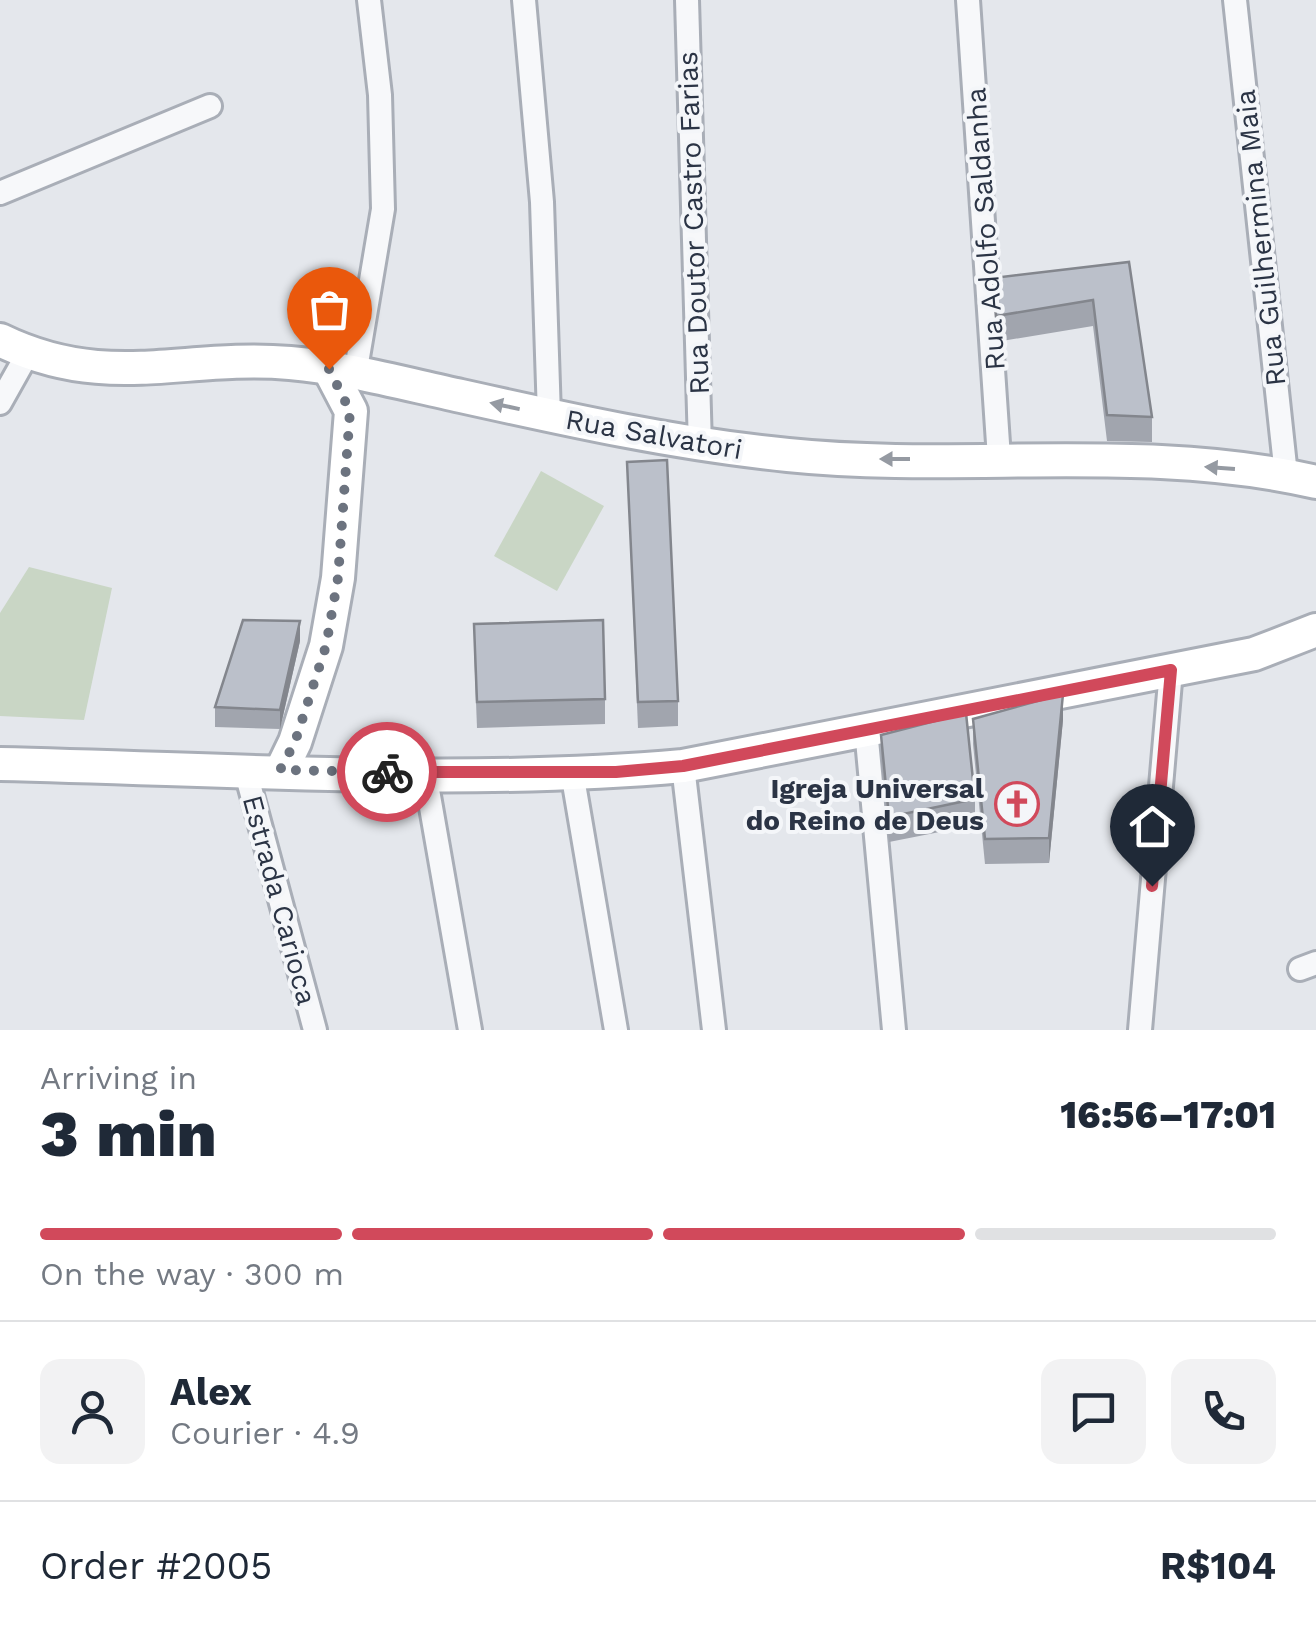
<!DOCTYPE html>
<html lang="en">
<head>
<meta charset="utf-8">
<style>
	body { margin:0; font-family:"Work Sans",sans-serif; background:#f2f2f3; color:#1f2937; height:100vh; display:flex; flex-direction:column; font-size:38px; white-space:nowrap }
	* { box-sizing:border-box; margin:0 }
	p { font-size:32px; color:#747a83 }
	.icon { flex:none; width:55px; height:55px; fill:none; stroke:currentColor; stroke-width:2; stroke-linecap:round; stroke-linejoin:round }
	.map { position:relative; height:1030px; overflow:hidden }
	.panel { display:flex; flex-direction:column; background:#fff; flex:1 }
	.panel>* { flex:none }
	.pin { position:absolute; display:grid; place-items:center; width:85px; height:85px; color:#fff; margin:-102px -42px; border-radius:50% 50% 50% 0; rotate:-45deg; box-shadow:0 0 10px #0007 }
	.pin .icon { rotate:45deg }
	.courier { position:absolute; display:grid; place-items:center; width:100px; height:100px; margin:-50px; border:8px solid #d1495b; border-radius:50%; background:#fff; color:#222; box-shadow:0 2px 12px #0007 }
	.overview em { font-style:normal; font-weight:800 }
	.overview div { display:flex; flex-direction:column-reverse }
	.overview { display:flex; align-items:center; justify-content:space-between; height:170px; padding:0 40px }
	h1 { font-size:65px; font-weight:800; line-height:75px }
	.bar { display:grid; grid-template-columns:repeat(4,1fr); gap:15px 10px; align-content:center; height:120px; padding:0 40px }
	.bar i { height:12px; border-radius:8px; background:#e0e1e3 }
	.bar .selected { background:#d1495b }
	.bar p { grid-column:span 4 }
	.line { display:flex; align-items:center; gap:25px; padding:0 40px; border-top:2px solid #e0e1e3 }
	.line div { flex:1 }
	.round { display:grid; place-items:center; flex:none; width:105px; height:105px; border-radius:20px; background:#f2f2f3 }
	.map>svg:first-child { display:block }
	.green { fill:#c9d6c5 }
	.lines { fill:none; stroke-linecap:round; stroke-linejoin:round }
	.minor-casing { stroke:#a9aeb7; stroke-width:28 }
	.secondary-casing { stroke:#a9aeb7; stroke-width:38 }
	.minor { stroke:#f7f8fa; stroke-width:22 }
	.secondary { stroke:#fff; stroke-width:32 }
	.wall { fill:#a1a5ae }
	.shaded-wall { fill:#83868d }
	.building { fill:#bbc0ca; stroke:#83868d; stroke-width:2.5 }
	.oneway { fill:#959aa2 }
	.done { stroke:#6c737f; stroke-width:10; stroke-dasharray:0 18 }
	.route { stroke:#d1495b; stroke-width:12 }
	.labels { text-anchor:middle; stroke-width:8; stroke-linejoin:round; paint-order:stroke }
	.street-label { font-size:28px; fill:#2b3445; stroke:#f4f6f9 }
	.poi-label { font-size:28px; font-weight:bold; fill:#2b3445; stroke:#f4f6f9; text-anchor:end }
</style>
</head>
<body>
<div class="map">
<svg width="1316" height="1030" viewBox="0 0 1316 1030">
	<rect width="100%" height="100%" fill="#e4e7ec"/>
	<!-- green -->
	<g class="green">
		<path d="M541,471l63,35 -47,85 -63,-35z"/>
		<path d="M29,567l83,21 -28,132 -84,-4v-103z"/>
	</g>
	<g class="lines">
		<!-- minor casing -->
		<g class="minor-casing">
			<g id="minor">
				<path d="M524,0l18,202 7,214"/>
				<path d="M687,0l13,446"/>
				<path d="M968,0l31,458"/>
				<path d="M1235,0l51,475"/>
				<path d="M0,193l210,-87"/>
				<path d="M355,375l28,-166 -3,-114 -11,-95"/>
				<path d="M0,403l28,-50"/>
				<path d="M866,729l28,301"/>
				<path d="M683,766l31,264"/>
				<path d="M245,769l70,261"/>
				<path d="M572,772l44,258"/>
				<path d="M425,773l45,257"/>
				<path d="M1300,969l16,-6"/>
				<path d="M1140,1030l31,-360"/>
			</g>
		</g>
		<!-- secondary casing -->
		<g class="secondary-casing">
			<g id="secondary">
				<path d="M0,340c107,52 182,14 290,23 57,5 115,21 171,33 108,24 216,48 327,59 174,18 356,-13 528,27"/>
				<path d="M0,764c227,5 457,22 683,2l571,-112 62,-24"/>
				<path d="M281,771l14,-29 31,-96 12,-68 13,-167 -22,-42"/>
			</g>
		</g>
		<!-- minor -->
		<use href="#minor" class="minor"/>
		<!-- secondary -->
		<use href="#secondary" class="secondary"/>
	</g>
	<!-- wall -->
	<g class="wall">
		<path d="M1129,262l23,155v25l-45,-1 -14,-115 -97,16 -3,-64z"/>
		<path d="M627,462l51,239v25l-40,2z"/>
		<path d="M300,641l-20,88 -65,-2v-20z"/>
		<path d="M474,649l131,50v25l-128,4z"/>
		<path d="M973,719l90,1 -14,143 -64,1 -12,-120z"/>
		<path d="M881,735l94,64v26l-86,17 -8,-81z"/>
	</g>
	<!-- shaded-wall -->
	<g class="shaded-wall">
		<path d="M300,621v20l-20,88v-19z"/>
		<path d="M1063,694v26l-14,143v-25z"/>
	</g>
	<!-- building -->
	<g class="building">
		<path d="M1129,262l23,155 -45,-2 -14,-115 -97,16 -3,-38z"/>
		<path d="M667,460l11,241 -40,1 -11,-240z"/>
		<path d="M243,620l57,1 -20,89 -65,-3z"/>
		<path d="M603,620l2,79 -128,3 -3,-78z"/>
		<path d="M1063,694l-14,144 -64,1 -12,-120z"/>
		<path d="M966,713l9,86 -86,18 -8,-82z"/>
	</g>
	<!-- one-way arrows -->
	<defs><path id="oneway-solid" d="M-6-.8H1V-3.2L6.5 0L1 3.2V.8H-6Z" transform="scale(2.5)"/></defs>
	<g class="oneway">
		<use href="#oneway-solid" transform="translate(505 406) rotate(-168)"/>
		<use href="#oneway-solid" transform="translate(895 459) rotate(-180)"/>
		<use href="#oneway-solid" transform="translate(1220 468) rotate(-176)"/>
	</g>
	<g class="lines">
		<!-- done -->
		<path class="done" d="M329,369l21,42 -12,167 -12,68 -31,96 -15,28 107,2"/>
		<!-- route -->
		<path class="route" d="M387,772h229l67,-6 488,-96 -19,216"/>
	</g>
	<!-- icons -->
	<defs>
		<g id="church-ring" transform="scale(2.25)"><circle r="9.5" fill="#f4f6f9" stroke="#d1495b" stroke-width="1.5"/><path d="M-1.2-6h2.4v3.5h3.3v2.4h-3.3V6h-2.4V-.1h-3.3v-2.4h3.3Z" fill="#d1495b"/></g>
	</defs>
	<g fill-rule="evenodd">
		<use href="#church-ring" x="1017" y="804"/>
	</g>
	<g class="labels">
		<!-- street labels -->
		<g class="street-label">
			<text transform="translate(693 223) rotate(-92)" y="10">Rua Doutor Castro Farias</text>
			<text transform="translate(985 229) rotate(-94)" y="10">Rua Adolfo Saldanha</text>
			<text transform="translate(1260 238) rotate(-96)" y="10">Rua Guilhermina Maia</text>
			<text transform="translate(654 434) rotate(10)" y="10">Rua Salvatori</text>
			<text transform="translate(280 900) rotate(75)" y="10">Estrada Carioca</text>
		</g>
		<!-- poi labels -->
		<g class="poi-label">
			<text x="984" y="798">Igreja Universal<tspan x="984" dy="32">do Reino de Deus</tspan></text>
		</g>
	</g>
</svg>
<div class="pin" style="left:329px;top:369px;background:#ea580c"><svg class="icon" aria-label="bag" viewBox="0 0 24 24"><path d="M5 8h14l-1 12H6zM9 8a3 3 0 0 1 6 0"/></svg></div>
<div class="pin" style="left:1152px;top:886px;background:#1f2937"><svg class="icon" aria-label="home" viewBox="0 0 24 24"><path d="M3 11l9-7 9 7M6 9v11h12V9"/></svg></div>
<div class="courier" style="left:387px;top:772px"><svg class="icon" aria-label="bike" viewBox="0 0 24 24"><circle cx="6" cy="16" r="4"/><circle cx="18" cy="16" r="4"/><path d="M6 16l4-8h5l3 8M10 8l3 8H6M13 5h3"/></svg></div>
</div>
<section class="panel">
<div class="overview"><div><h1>3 min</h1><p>Arriving in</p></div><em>16:56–17:01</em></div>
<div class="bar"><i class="selected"></i><i class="selected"></i><i class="selected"></i><i></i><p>On the way · 300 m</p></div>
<div class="line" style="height:180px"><a class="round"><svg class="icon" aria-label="person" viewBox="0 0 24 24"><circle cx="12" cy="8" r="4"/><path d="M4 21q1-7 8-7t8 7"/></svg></a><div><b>Alex</b><p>Courier · 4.9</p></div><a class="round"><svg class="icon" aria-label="chat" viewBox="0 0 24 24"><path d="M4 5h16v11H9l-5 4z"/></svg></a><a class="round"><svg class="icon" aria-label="phone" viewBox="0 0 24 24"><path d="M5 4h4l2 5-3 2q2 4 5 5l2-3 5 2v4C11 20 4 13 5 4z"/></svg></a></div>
<div class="line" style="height:130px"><div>Order #2005</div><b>R$104</b></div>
</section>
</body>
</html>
